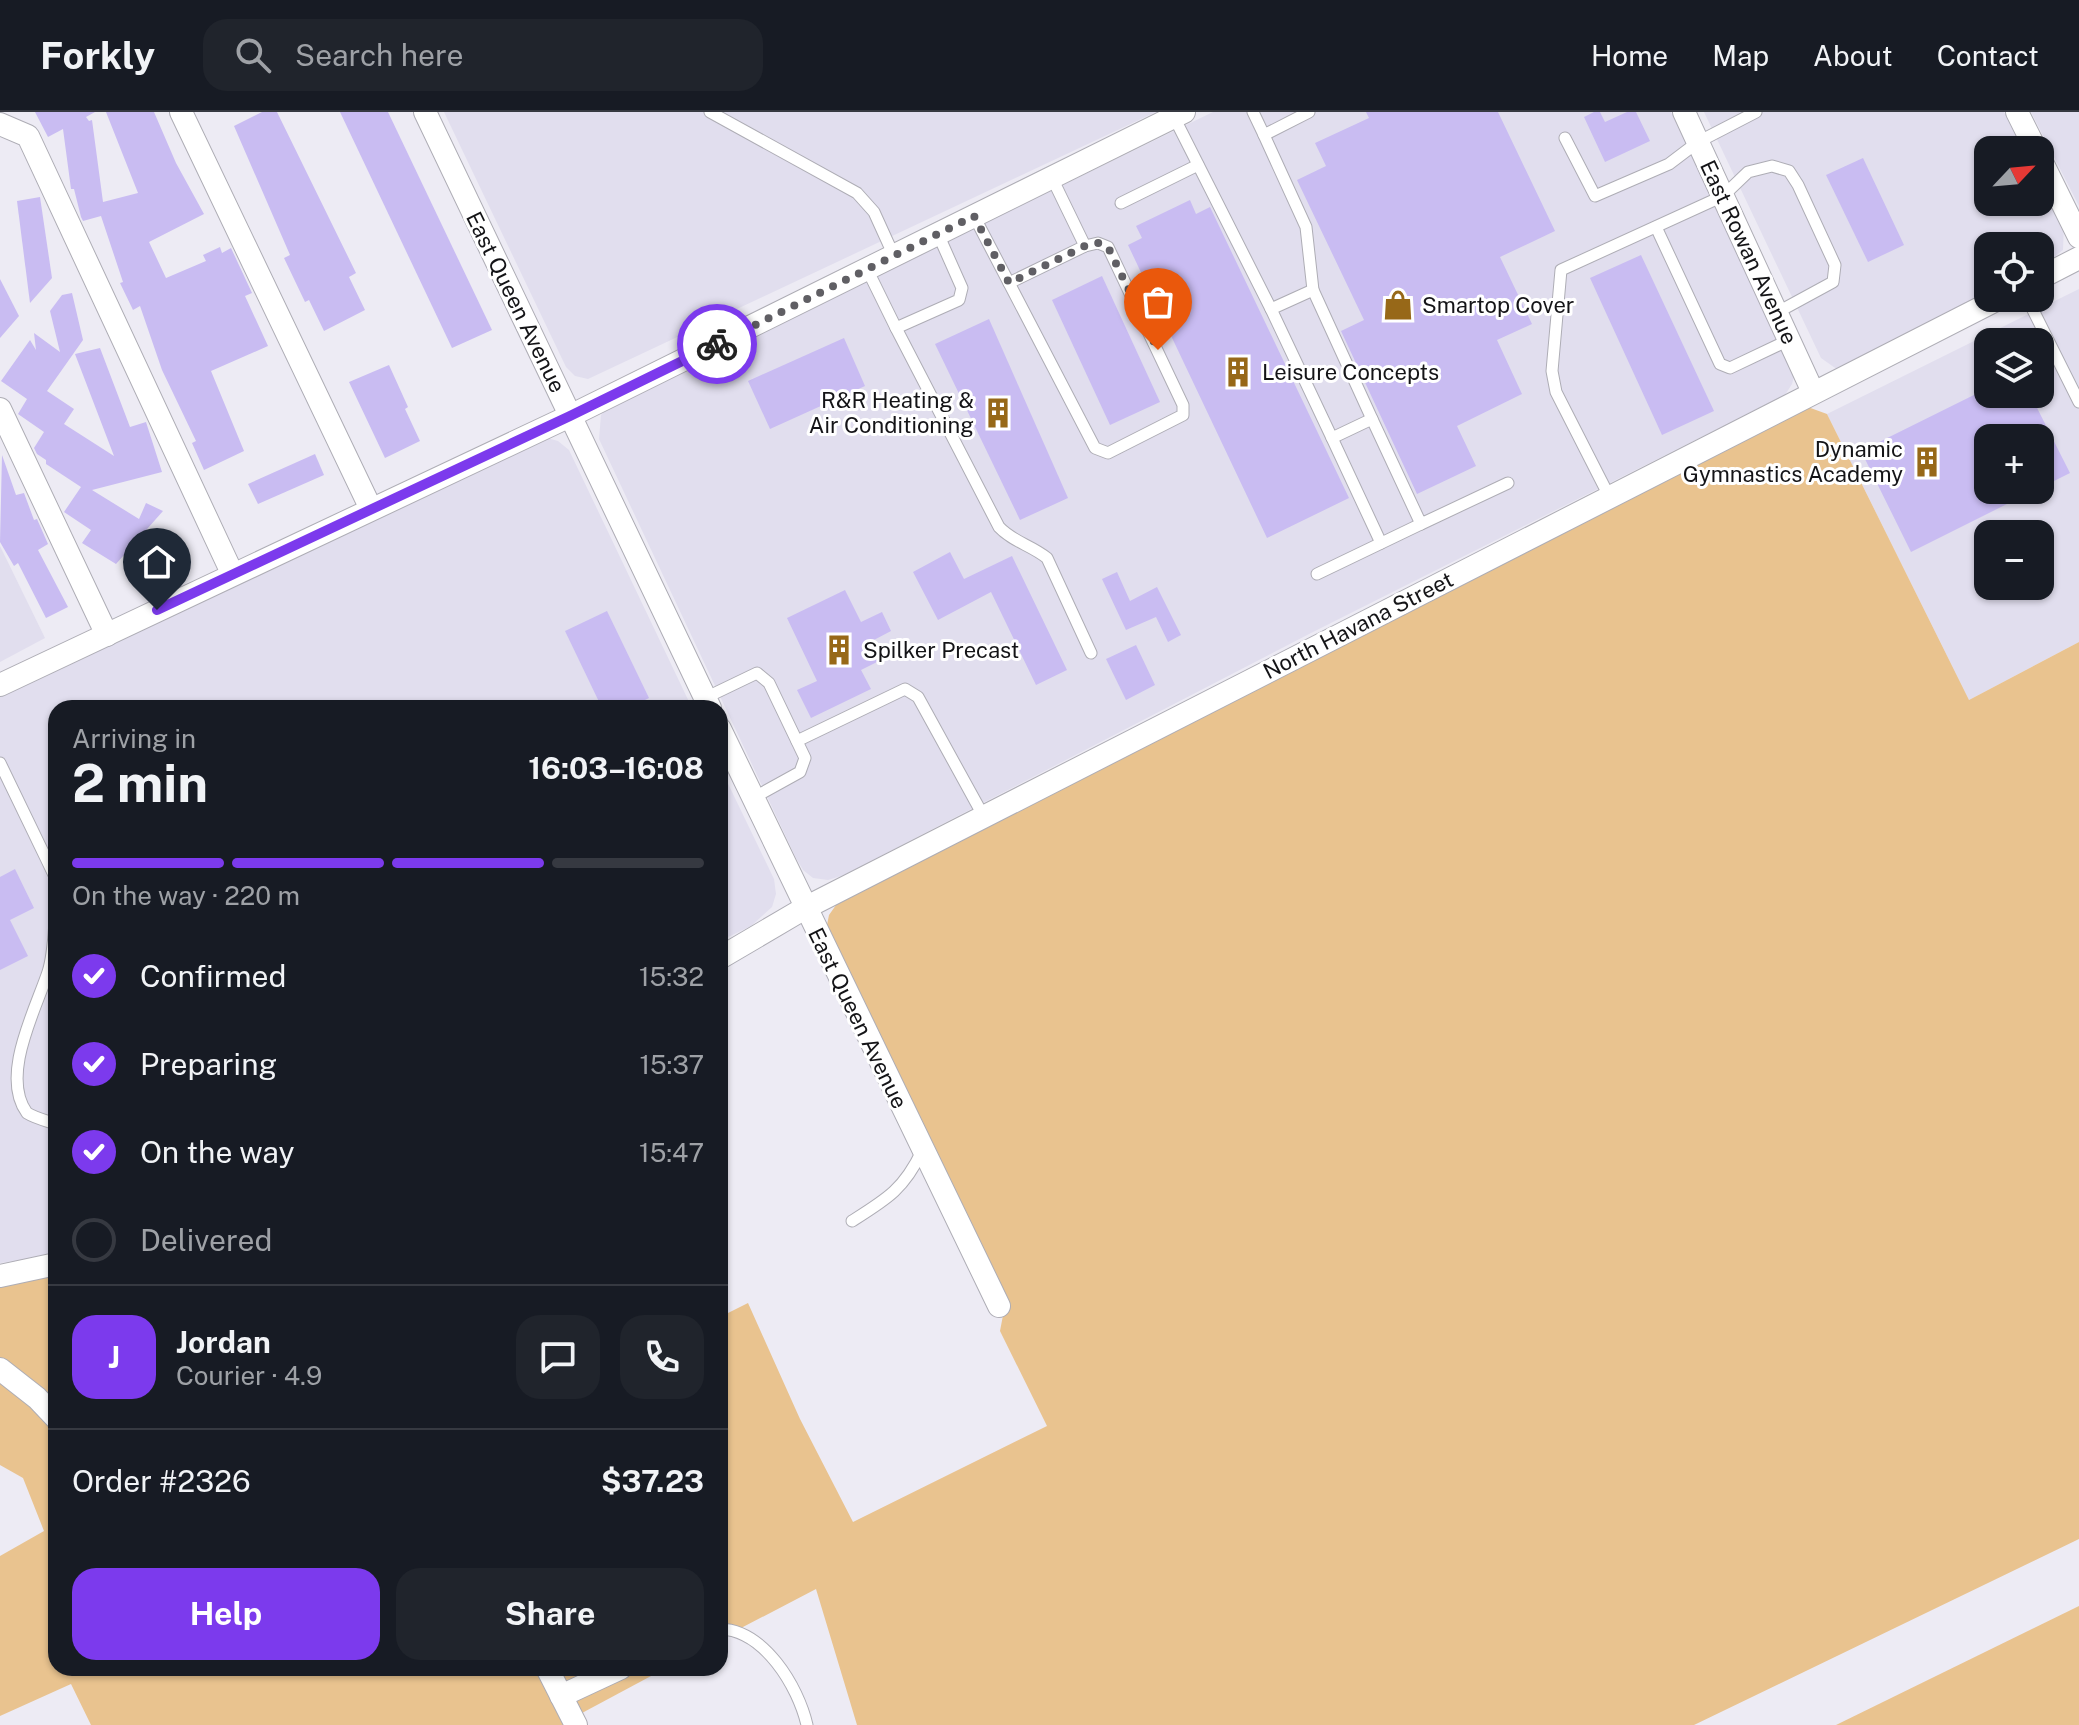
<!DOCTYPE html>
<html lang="en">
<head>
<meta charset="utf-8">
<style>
	body { margin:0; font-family:"Public Sans",sans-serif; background:#20242c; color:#f1f3f6; height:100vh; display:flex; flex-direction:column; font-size:30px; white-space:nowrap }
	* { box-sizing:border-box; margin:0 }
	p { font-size:26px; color:#9ea1a6 }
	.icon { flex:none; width:44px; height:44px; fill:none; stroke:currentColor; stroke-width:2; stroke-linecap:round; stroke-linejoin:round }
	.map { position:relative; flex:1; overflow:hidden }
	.panel { position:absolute; left:48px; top:588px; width:680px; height:976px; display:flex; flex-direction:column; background:#171b24; border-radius:24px; box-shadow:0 2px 6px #0004 }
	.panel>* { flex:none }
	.needle { width:52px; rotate:64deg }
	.fabs { position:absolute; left:1974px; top:24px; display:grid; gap:16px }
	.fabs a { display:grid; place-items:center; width:80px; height:80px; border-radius:16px; background:#171b24; box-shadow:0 2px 6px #0004; font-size:40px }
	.pin { position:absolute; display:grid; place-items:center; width:68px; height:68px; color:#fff; margin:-82px -34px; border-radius:50% 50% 50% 0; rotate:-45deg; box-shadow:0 0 8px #0007 }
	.pin .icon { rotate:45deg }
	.courier { position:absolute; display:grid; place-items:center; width:80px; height:80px; margin:-40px; border:6px solid #7c3aed; border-radius:50%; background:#fff; color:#222; box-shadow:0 2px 10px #0007 }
	.headline em { font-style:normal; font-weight:700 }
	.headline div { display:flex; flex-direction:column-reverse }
	.headline { display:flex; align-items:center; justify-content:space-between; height:136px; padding:0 24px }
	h1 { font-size:52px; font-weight:700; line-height:60px }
	.bar { display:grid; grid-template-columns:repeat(4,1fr); gap:12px 8px; align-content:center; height:96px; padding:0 24px }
	.bar i { height:10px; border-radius:6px; background:#363941 }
	.bar .on { background:#7c3aed }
	.bar p { grid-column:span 4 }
	.line { display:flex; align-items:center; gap:20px; padding:0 24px; border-top:2px solid #363941 }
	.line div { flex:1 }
	.round { display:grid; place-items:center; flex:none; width:84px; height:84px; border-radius:24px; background:#20242c }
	ol { padding:0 24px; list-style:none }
	li { display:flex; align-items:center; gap:24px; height:88px }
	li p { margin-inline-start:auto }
	li .icon { padding:8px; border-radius:50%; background:#7c3aed; color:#fff; stroke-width:4 }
	li:last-child { color:#9ea1a6 }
	li i { width:44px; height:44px; border:4px solid #363941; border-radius:50% }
	.action { display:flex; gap:16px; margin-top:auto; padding:16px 24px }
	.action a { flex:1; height:92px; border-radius:24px; background:#7c3aed; color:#fff; font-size:32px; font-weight:700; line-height:92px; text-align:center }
	.action a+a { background:#20242c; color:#f1f3f6 }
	header { display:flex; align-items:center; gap:48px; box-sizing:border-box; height:112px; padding:0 40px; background:#171b24; border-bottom:2px solid #363941 }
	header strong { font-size:38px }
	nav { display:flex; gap:44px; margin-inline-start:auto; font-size:28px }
	.search { width:560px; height:72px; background:#20242c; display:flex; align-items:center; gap:20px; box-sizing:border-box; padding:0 28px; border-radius:24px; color:#9ea1a6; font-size:30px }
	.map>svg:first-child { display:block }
	.built { fill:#e1deee; fill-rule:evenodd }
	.green { fill:#e9c38f }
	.building { fill:#c9bcf2 }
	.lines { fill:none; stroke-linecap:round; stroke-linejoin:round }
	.service-casing { stroke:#aeadb5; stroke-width:13 }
	.minor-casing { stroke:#aeadb5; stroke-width:24 }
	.service { stroke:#fff; stroke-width:11 }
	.minor { stroke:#fff; stroke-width:22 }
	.done { stroke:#605f64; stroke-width:8; stroke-dasharray:0 14.4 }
	.route { stroke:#7c3aed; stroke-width:10 }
	.labels { text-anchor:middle; stroke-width:6; stroke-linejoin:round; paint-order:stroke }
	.street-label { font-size:22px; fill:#141417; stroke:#fff }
	.poi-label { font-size:22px; fill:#141417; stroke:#fff; text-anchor:start }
</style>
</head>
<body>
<header>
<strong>Forkly</strong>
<div class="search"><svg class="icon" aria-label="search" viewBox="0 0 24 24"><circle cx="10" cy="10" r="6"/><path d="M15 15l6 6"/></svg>Search here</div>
<nav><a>Home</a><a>Map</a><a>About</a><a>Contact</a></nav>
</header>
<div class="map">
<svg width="2079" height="1613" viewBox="0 0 2079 1613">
	<rect width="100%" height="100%" fill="#edebf4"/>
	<!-- built -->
	<g class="built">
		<path d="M444,0h712l-568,267 -13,-3 -9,-9z"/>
		<path d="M1213,0h458l124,261 -3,11 -7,11 -474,238 -467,242 -16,5 -15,-2 -10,-8 -7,-12 -197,-419 2,-24 10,-11z"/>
		<path d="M1704,0h300l21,38h-37v52h52v-25l24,46 -1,27 -23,18v-22h-52v49l-150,75 -17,-12z"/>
		<path d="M2031,0h48v94z"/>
		<path d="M2079,177v353l-110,58 -142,-286zM1988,230h52v52h-52zM1988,326h52v52h-52zM1988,422h52v52h-52z"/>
		<path d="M547,326l11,3 11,9 123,258h-636v547l-56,8v-568z"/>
		<path d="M0,434l45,92 -45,24z"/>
		<path d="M720,655l54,112 2,15 -4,13 -21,19 -31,15z"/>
	</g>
	<!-- green -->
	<g class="green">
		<path d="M1805,294l22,8 142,286 110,-58v897l-385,186h-837l-41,-136 -96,50v-322l28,-14 52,116 53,103 194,-96 -47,-95 5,-26 -178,-380 2,-10 12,-17z"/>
		<path d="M56,1163v130l-56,-46v-74z"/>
		<path d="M0,1266l33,25 23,27v238h484l27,57h-476l-20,-41 -71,32v-160l44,-25 -21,-53 -23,-13z"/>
		<path d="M2079,1494v119h-243z"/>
		<path d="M555,1556h111l-84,45z"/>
	</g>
	<!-- building -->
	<g class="building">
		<path d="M35,0h60l-9,5 3,4 3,-1 11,82 35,-9 -32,-81h48l22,51 28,51 -55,28 17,36 40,-17 -3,-6 17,-8 2,6 9,-5 21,45 -7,3 23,50 -57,25 33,80 -40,19 -12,-27 4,-2 -34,-71 -22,-64 -7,4 -13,-27 3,-1 -22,-66 -18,5 -2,-4 -7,-28h-3l-8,-60 -15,8z"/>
		<path d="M262,0h15l79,161 -7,4 16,33 -41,21 -15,-31 -4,2 -21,-44 6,-3 -56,-129z"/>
		<path d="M340,0h48l104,218 -40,18z"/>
		<path d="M1366,0h132l57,119 -55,26 32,67 -35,16 25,54 -65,32 19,40 -59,28 -76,-163 23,-11 -67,-140 29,-14 -11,-23 54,-25z"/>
		<path d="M1594,0h6l5,10 22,-10h9l14,29 -45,21 -21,-45z"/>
		<path d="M1863,46l41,87 -36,17 -42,-87z"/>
		<path d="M40,85l12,81 -22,25 -13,-102z"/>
		<path d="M1190,88l6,14 14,-7 139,291 -82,40 -139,-293 14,-7 -6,-12z"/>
		<path d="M1641,143l73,156 -52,24 -72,-157z"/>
		<path d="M1102,164l58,126 -50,23 -58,-125z"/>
		<path d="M0,167l19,37 -19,22z"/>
		<path d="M72,181l11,47 -36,51 27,18 -10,15 50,32 -39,-102 25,-6 30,79 16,-5 16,50 -70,18 47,29 7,-16 17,8 -47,53 -34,-21 9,-13 -27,-18 17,-25 -35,-23v-4l-9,-6 -3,-6 10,-16 -26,-18 9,-15 -26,-18 29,-41 6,10 -2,-17 26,19 -10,-41 12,-16z"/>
		<path d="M989,207l79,179 -48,22 -85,-176z"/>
		<path d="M844,226l21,48 -95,43 -22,-48z"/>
		<path d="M389,253l19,42 -3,2 15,32 -35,17 -36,-76z"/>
		<path d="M1988,276v6h42l40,79 -30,15v-50h-52v52h47l-124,62 -50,-101z"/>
		<path d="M315,342l9,21 -66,29 -10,-20z"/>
		<path d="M2,343l14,40 8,-2 10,27 3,-1 11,25 -10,6 30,57 -22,11 -28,-55 -4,3 -14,-24z"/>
		<path d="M950,440l14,27 48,-23 55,114 -31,15 -45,-93 -53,28 -25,-48z"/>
		<path d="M1117,460l13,29 27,-14 24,48 -13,7 -12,-25 -30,13 -24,-51z"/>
		<path d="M845,478l16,32 21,-10 9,19 -19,10 9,19 -20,10 10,19 -60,29 -14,-28 20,-9 -30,-63z"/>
		<path d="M607,499l42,87 -20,10h-27l-37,-77z"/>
		<path d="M1136,533l19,40 -29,15 -20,-41z"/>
		<path d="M15,757l19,39 -24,12 18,36 -28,14v-93z"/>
	</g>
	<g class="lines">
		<!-- service casing -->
		<g class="service-casing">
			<g id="service">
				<path d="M710,0l147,81 17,19 20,44"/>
				<path d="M1253,0l11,23 45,-23"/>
				<path d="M1174,5l97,192"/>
				<path d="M1264,23l42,92 7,63 -42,19 61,129 40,-19 49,105 87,-41"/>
				<path d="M1565,26l30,58 74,-32 29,-22 58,-30"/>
				<path d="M1121,91l77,-38"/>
				<path d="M974,104l35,67 76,-37 -33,-68"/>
				<path d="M1656,115l64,137 10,4 59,-28"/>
				<path d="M867,157l29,59 63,-28 3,-12 -24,-54"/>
				<path d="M1009,171l86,165 13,5 75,-38v-10l-75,-158 -10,-4 -13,3"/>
				<path d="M1313,178l59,129"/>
				<path d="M2027,186l52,104"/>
				<path d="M896,216l103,199c14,15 32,18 48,31l44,95"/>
				<path d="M1332,326l49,105"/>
				<path d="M1609,384l-53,-104 -4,-21 9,-101 162,-74 25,-24 24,-6 17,5 9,14 37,80 -2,17 -57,31"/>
				<path d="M1317,462l104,-50"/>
				<path d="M705,586l52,-25 12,10 36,75 -5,14 -47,26"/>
				<path d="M797,629l108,-52 13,8 66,120"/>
				<path d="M0,651l56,116"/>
				<path d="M56,798c-2,19 -2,44 -8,62 -13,39 -48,104 -21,141 8,5 20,8 29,11"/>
				<path d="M852,1109c35,-22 52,-32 70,-70"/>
				<path d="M720,1517c44,1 78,57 87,96"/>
			</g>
		</g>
		<!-- minor casing -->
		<g class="minor-casing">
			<g id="minor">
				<path d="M181,0l190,397"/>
				<path d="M425,0l285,596"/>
				<path d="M1684,0l129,280"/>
				<path d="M2017,0l19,38"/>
				<path d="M0,12l28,12 204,437"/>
				<path d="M2040,46l39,79"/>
				<path d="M2040,166l39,-20"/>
				<path d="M0,297l107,226"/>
				<path d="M0,573l570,-269 614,-304"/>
				<path d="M720,617l279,577"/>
				<path d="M720,846l85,-50 1195,-610"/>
				<path d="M0,1164l56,-12"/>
				<path d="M0,1257l37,29 19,20"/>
				<path d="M547,1556l29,57"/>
				<path d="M561,1584l60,-28"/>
			</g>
		</g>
		<!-- service -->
		<use href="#service" class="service"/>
		<!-- minor -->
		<use href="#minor" class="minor"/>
	</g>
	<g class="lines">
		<!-- done -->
		<path class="done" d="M717,232l257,-128 35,67 76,-37 13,-3 10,4 50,103"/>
		<!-- route -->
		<path class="route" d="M157,498l413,-194 147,-72"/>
	</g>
	<!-- icons -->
	<defs>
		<g id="shop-bare" transform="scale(2.4)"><path d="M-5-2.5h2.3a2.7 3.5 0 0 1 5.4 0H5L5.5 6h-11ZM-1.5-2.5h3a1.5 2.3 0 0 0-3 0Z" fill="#976818" stroke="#fff" stroke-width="2.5" paint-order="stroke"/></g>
		<g id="building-bare" transform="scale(2.4)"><path d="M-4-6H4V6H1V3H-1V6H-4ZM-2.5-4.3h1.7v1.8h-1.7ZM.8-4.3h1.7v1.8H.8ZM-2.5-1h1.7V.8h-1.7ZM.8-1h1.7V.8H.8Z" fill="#976818" stroke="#fff" stroke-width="2.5" paint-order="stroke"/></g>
	</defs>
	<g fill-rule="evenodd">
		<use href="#shop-bare" x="1398" y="193"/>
		<use href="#building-bare" x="1238" y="260"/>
		<use href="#building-bare" x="998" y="301"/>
		<use href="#building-bare" x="1927" y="350"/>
		<use href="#building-bare" x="839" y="538"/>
	</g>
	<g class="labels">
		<!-- street labels -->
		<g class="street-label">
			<text transform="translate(1749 140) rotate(65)" y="8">East Rowan Avenue</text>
			<text transform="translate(516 190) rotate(64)" y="8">East Queen Avenue</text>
			<text transform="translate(1358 513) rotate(-27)" y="8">North Havana Street</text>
			<text transform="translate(858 906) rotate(64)" y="8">East Queen Avenue</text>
		</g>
		<!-- poi labels -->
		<g class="poi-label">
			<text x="1422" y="201">Smartop Cover</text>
			<text x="1262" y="268">Leisure Concepts</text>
			<text x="974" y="296" text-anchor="end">R&amp;R Heating &amp;<tspan x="974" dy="25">Air Conditioning</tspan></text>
			<text x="1903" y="345" text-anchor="end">Dynamic<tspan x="1903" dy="25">Gymnastics Academy</tspan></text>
			<text x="863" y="546">Spilker Precast</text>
		</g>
	</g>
</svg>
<div class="fabs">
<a><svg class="needle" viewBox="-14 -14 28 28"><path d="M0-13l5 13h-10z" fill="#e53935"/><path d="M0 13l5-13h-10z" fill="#9ea1a6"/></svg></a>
<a><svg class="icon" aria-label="locate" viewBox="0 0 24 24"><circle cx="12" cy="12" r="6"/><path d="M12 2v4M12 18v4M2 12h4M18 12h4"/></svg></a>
<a><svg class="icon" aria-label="layers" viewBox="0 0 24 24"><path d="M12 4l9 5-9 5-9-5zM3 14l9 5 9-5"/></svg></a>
<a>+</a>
<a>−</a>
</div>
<div class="pin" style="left:1158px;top:238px;background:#ea580c"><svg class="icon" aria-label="bag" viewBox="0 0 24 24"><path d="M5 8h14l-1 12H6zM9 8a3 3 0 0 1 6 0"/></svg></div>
<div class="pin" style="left:157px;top:498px;background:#1f2937"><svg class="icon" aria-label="home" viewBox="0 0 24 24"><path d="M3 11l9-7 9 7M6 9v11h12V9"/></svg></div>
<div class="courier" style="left:717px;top:232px"><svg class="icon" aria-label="bike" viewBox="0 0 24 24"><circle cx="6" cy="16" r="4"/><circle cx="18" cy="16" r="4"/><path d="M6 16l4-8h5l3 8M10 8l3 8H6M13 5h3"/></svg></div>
<section class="panel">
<div class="headline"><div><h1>2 min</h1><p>Arriving in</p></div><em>16:03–16:08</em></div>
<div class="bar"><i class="on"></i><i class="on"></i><i class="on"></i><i></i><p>On the way · 220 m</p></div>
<ol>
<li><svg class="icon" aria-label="check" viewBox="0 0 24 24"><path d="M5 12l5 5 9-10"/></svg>Confirmed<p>15:32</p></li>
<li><svg class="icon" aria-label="check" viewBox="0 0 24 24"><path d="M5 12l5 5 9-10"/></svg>Preparing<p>15:37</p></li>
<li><svg class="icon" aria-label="check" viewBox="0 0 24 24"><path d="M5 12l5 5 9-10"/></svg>On the way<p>15:47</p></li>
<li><i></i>Delivered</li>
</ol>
<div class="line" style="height:144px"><b class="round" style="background:#7c3aed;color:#fff">J</b><div><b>Jordan</b><p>Courier · 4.9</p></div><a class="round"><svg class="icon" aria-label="chat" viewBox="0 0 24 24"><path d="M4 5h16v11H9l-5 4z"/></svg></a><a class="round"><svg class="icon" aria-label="phone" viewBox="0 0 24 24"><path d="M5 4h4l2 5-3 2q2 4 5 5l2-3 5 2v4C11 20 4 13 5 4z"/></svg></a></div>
<div class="line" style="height:104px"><div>Order #2326</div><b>$37.23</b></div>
<div class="action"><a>Help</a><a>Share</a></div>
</section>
</div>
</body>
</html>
